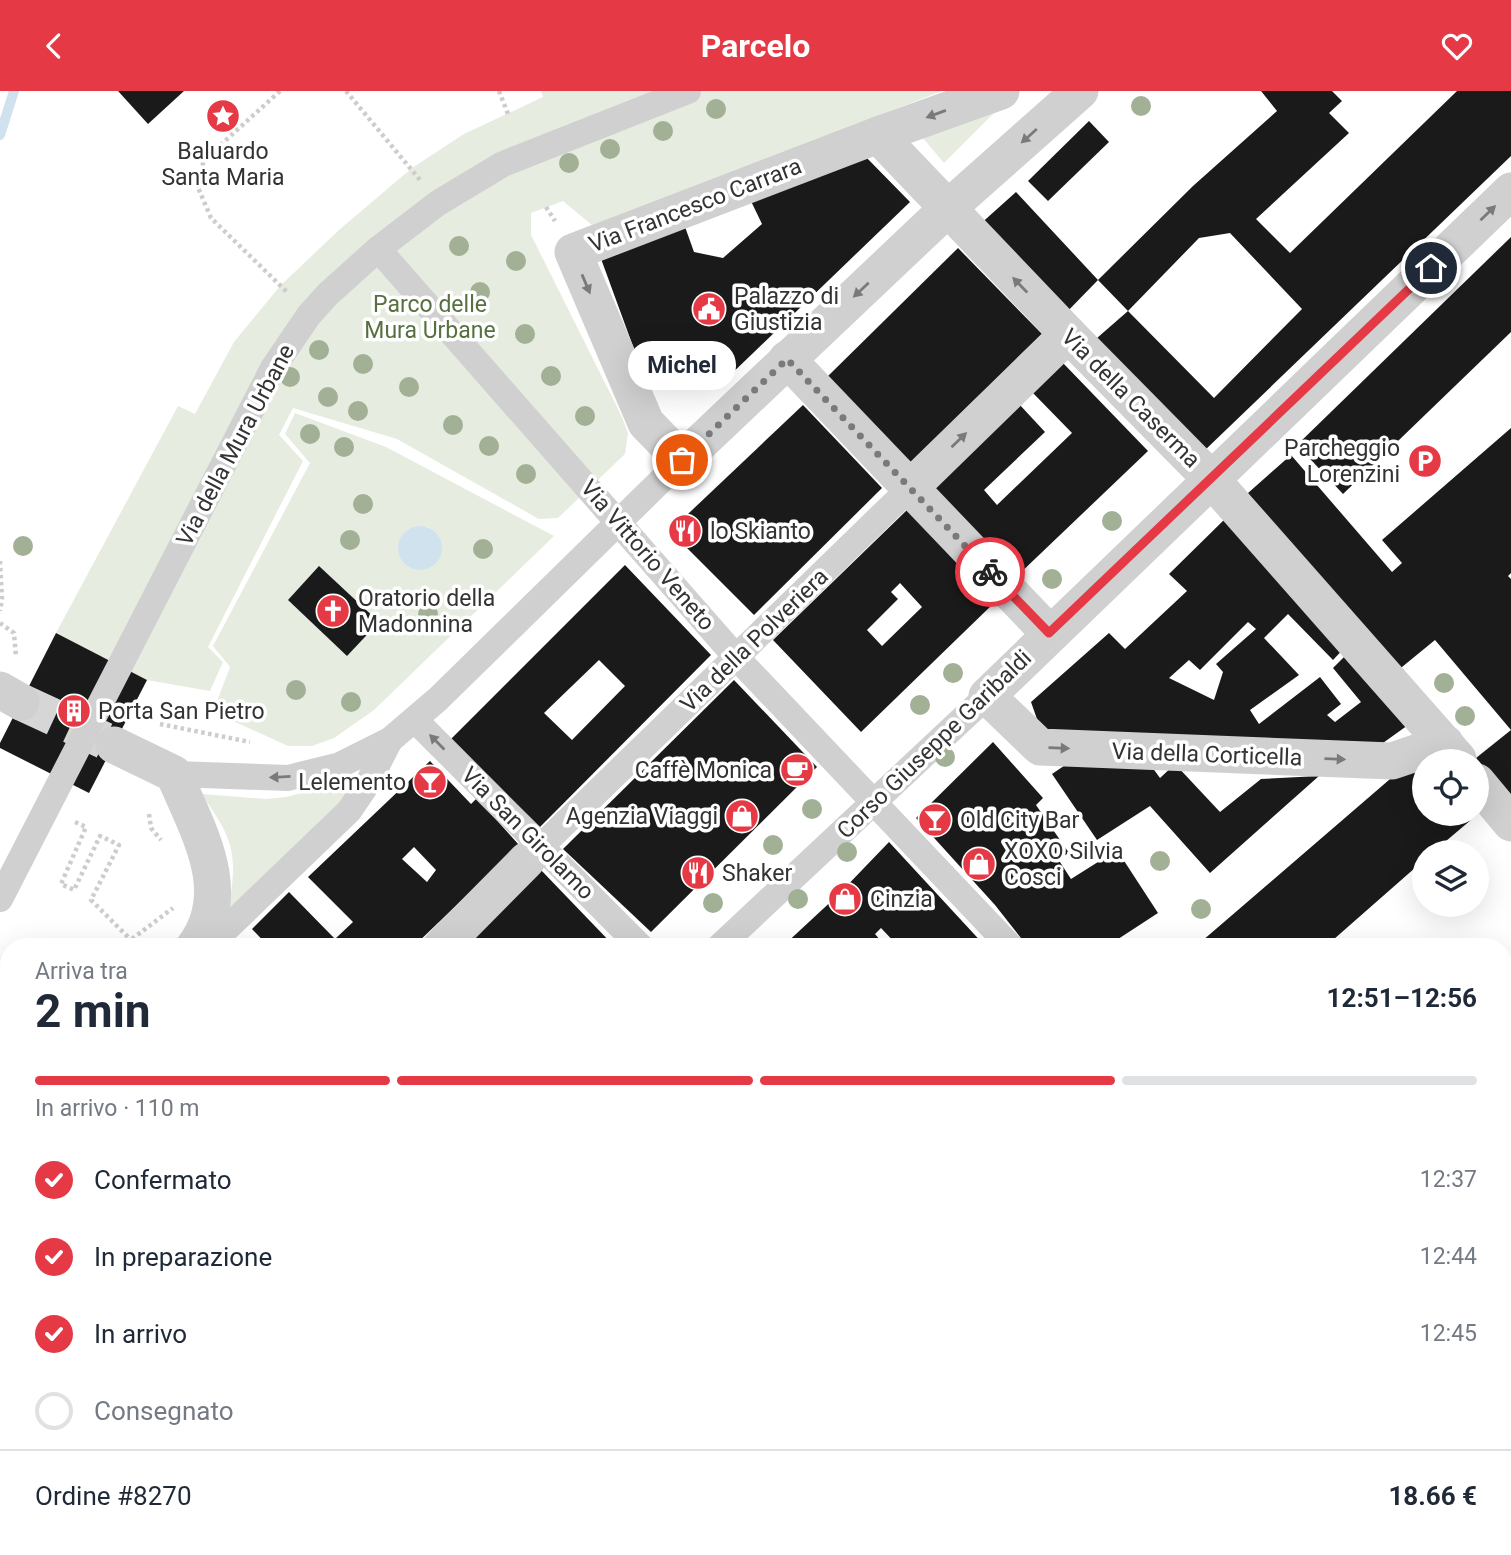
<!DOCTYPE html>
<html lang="it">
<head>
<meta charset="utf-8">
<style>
	body { margin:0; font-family:Roboto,sans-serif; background:#f2f2f3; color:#1f2937; height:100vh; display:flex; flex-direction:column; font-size:26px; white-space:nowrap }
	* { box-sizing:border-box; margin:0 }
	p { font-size:23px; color:#747a83 }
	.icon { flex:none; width:38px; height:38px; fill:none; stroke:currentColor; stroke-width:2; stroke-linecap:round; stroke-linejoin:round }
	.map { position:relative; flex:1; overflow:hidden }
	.drawer { position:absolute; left:0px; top:847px; width:1512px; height:618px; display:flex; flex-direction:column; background:#fff; border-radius:28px 28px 0 0; box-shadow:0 7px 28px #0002 }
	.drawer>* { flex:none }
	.tools { position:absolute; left:1412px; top:658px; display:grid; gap:14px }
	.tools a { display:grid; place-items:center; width:77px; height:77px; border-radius:50%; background:#fff; box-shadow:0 7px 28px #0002; font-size:35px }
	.pin { position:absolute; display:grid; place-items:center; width:60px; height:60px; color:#fff; margin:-30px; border:4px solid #fff; border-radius:50%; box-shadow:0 2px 7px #0007 }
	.courier { position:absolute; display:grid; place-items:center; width:70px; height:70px; margin:-35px; border:5px solid #e63946; border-radius:50%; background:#fff; color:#222; box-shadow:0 2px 9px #0007 }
	.bubble { position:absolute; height:49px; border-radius:24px; background:#fff; box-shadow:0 7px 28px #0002; font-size:23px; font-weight:700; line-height:49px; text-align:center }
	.overview em { font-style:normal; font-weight:700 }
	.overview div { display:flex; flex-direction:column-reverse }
	.overview { display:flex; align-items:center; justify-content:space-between; height:119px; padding:0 35px }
	h1 { font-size:46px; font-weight:700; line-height:52px }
	.bar { display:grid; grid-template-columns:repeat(4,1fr); gap:10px 7px; align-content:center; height:84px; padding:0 35px }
	.bar i { height:9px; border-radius:5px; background:#e0e1e3 }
	.bar .current { background:#e63946 }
	.bar p { grid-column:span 4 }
	.line { display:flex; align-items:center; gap:18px; padding:0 35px; border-top:2px solid #e0e1e3 }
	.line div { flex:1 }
	ol { padding:0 35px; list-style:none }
	li { display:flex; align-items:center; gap:21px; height:77px }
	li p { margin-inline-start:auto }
	li .icon { padding:7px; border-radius:50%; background:#e63946; color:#fff; stroke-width:4 }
	li:last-child { color:#747a83 }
	li i { width:38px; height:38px; border:4px solid #e0e1e3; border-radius:50% }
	header { display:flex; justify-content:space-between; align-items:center; height:91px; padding:0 35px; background:#e63946; color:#fff; font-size:32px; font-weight:700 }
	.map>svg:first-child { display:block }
	.green { fill:#e6ecdf; fill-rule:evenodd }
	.water { fill:#cfe2ee }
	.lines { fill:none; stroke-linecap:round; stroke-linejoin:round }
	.stream { stroke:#cfe2ee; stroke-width:10 }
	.building { fill:#1a1a1a; fill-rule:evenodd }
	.minor-tunnel { stroke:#d6d6d6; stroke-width:37; stroke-dasharray:37 18; stroke-linecap:butt }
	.path { stroke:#cdcdcd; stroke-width:4.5; stroke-dasharray:3.5 3.5; stroke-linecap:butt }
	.pedestrian { stroke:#d0d0d0; stroke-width:26 }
	.minor { stroke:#d0d0d0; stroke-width:37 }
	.tree { fill:#a2b095 }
	.oneway { fill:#7a7a7a }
	.done { stroke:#7a7a7a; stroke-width:7; stroke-dasharray:0 12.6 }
	.route { stroke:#e63946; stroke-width:9 }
	.labels { text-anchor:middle; stroke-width:7; stroke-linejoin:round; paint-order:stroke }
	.poi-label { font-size:23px; fill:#333; stroke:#fff; text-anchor:start }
	.street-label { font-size:23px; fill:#333; stroke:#fff }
	.park-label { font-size:23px; fill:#56703f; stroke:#fff }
</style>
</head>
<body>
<header><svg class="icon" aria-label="back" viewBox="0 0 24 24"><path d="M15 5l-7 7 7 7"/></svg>Parcelo<svg class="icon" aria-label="heart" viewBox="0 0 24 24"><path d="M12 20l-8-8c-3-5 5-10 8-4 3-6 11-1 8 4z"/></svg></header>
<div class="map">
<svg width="1511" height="1464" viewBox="0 0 1511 1464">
	<rect width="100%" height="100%" fill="#fff"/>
	<!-- green -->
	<g class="green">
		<path d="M541,0h401l-350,134 -29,-24 -32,12v22l90,180 7,18 -3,21 -67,64 -19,1 -142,-80 -104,-31 -14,27 24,26 -95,186 15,15 -13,29 -63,-11 -91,-47 122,-227 17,8 39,-72 46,-56 59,-56 73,-62 52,-34 79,-37z"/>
		<path d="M1008,8l-64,64 -27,-32z"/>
		<path d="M295,322l91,34 168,89 -180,174 -40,28 -22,8h-24l-75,-34 17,-45 -17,-21 97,-183 -25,-29zM428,436l11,10 -41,16 2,-14 8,-10z"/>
		<path d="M357,688l-5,13 -124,123c9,-59 9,-72 -27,-121l65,5 20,-2z"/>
	</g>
	<!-- water -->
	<circle class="water" cx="420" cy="457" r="22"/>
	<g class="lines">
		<!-- stream -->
		<path class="stream" d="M0,44l14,-44"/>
	</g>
	<!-- building -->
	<g class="building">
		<path d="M118,0h66l-36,33z"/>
		<path d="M1261,0h71l10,10 -13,12 20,20 -93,86 34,34 167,-162h54v65l-308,296 -114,-107 39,-34 -30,-31 -38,39 -83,-92 39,-35 82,88 95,-94 84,-75zM1230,142l72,76 -88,89 -86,-87 71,-73z"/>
		<path d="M1089,30l20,21 -61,59 -20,-20z"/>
		<path d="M863,63l47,48 -186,179 -86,-21 -38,-104 84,-32 10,28 29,6 39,-34 -13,-27z"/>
		<path d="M1511,146v95l-168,162 -46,-49z"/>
		<path d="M958,157l84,86 -135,132 -83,-86z"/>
		<path d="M1063,272l85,88 -134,128 -85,-90 90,-85 26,28 -61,58 13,15 75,-72 -39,-40z"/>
		<path d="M803,314l79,83 -128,127 -84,-84z"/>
		<path d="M1511,337v145l-3,3 3,3v218l-35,-39 35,-28 -76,-90 -44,36 -152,-175 52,-46 101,117 10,-9 -20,-23z"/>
		<path d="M907,419l88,92 -134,130 -88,-92zM900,492l22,24 -40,39 -15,-16 31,-31 -7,-7z"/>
		<path d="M1229,424l121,127 -17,18 -45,-46 -24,24 35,37 -49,35 9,14 61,-47 21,27 -14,11 8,7 26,-20 -28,-34 20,-20 62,72 -46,33 -325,-14 -13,-37 78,-69 16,16 62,-58 -18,-17zM1248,531l8,7 -40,35 7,8 -9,28 -45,-22 20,-18 11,10z"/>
		<path d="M625,474l86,90 -171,172 -90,-87zM599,569l26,26 -53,54 -28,-27z"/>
		<path d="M319,475l60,56 -32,34 -59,-56z"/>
		<path d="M56,542l91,47 -58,113 -89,-45v-5z"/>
		<path d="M734,589l83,87 -166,165 -88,-83z"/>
		<path d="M993,651l50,56 -7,7 33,48 -11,6 13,20 46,-29 41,63 -46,30 3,4h-87l-33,-42 -79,-87z"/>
		<path d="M1080,664l67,5 13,18 15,-14 45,48 41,-33 58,-3 -109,97 -60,-67 -53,34 -45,-66z"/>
		<path d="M430,670l41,43 6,-6 42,47 -106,102h-144l-17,-18 37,-37 46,47 18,-17 -45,-45zM414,756l22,23 -9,12 -25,-23z"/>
		<path d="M1404,676l20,4v43h54l-45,38h-9v8l-99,87h-130z"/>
		<path d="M889,751l97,105h-87l-18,-19 -6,6 11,13h-104l56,-52z"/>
		<path d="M540,778l75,78h-156z"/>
		<path d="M1511,895v204l-8,6v-203z"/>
		<path d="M9,1081v375h5l-9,8h-5v-164l8,-8 -8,-8v-187z"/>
		<path d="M1503,1220l8,9v190l-8,-8z"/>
		<path d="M191,1456h203l-1,8h-209z"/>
		<path d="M411,1456l76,2 96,-2 -10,8h-155z"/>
		<path d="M601,1456h11l8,8h-28z"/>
		<path d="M640,1456h74l7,8h-74z"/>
	</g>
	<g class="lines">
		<!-- minor-tunnel -->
		<path class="minor-tunnel" d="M21,611l93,43"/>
		<!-- path -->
		<g class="path">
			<path d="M280,0l-76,69 -7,25 14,33 77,75"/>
			<path d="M346,0l74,89"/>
			<path d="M499,0l9,23"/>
			<path d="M546,116l9,14"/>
			<path d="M0,470l2,38 -2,12"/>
			<path d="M0,532l14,10 2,24"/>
			<path d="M160,633l90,18"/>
			<path d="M149,723l2,14 10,12"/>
			<path d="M75,731l11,5 -25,57 13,6 26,-54 19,9 -28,55 47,47"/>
			<path d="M132,848l41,-31"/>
		</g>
		<!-- pedestrian -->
		<g class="pedestrian">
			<path d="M378,158l358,408 275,290"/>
			<path d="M415,629l226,227"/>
			<path d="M174,683l114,4 52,-13 50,-25 48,-41 244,-239"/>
			<path d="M527,769l383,-372"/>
			<path d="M0,808l273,-531 36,-53 19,-21 50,-45 60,-46 65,-39 185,-73"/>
			<path d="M202,845l18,-1 129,-124 19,-28 22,-43"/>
			<path d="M719,856l268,-251"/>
			<path d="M1503,1430l8,8"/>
			<path d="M714,1456l7,8"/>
			<path d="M747,1456l9,8"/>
			<path d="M582,1464l9,-8"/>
			<path d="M1062,1464l9,-8"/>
		</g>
		<!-- minor -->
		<g class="minor">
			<path d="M1001,0l-123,44 -305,117 73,171 36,37 265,-251 133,-118"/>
			<path d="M878,44l190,199 144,146 246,279"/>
			<path d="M787,268l262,274"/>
			<path d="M910,397l158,-154"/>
			<path d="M0,599l21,12"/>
			<path d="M1445,652l-53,18 -352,-14 -53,-51 524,-505"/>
			<path d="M114,654l60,29c23,56 62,117 20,173"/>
			<path d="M1477,691l34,41"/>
			<path d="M441,856l86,-87"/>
			<path d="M0,1046l9,-15"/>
			<path d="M404,1456l7,8"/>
			<path d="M93,1464l9,-8"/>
		</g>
	</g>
	<!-- trees -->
	<g class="tree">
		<circle cx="1141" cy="15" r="10"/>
		<circle cx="716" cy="18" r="10"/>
		<circle cx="663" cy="40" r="10"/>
		<circle cx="610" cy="58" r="10"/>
		<circle cx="569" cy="72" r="10"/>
		<circle cx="459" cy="155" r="10"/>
		<circle cx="516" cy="170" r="10"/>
		<circle cx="480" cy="201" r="10"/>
		<circle cx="525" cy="243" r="10"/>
		<circle cx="319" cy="259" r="10"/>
		<circle cx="363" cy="273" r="10"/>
		<circle cx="551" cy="285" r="10"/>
		<circle cx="290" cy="286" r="10"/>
		<circle cx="409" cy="296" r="10"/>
		<circle cx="328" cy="306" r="10"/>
		<circle cx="358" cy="320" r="10"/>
		<circle cx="585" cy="325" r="10"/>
		<circle cx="453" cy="334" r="10"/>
		<circle cx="310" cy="343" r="10"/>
		<circle cx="489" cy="355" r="10"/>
		<circle cx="344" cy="356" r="10"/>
		<circle cx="526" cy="383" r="10"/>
		<circle cx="363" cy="413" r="10"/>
		<circle cx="1112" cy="430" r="10"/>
		<circle cx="350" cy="449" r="10"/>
		<circle cx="23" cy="455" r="10"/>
		<circle cx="483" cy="458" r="10"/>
		<circle cx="1052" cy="488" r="10"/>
		<circle cx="428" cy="523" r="10"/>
		<circle cx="953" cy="582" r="10"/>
		<circle cx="1444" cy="592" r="10"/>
		<circle cx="296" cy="599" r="10"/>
		<circle cx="351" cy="611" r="10"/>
		<circle cx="920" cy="614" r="10"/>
		<circle cx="1465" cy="625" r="10"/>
		<circle cx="945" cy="666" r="10"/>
		<circle cx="812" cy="718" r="10"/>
		<circle cx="773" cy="754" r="10"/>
		<circle cx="847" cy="761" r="10"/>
		<circle cx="1160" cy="770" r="10"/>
		<circle cx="798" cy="808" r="10"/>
		<circle cx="713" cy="812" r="10"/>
		<circle cx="1201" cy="818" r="10"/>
	</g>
	<!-- one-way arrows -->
	<defs><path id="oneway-solid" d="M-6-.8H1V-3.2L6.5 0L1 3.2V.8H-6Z" transform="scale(1.75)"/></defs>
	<g class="oneway">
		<use href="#oneway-solid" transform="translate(936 23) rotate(160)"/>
		<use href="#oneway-solid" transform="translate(1029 45) rotate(138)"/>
		<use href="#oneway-solid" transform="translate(1488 122) rotate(-44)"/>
		<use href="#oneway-solid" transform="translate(586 193) rotate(67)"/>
		<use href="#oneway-solid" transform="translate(1020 194) rotate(-134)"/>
		<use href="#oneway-solid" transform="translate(861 199) rotate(137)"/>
		<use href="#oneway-solid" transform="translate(959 349) rotate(-44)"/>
		<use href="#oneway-solid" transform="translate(437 651) rotate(-135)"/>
		<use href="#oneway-solid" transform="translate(1059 657) rotate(2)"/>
		<use href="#oneway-solid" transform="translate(1335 668) rotate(2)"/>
		<use href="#oneway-solid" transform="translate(280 686) rotate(177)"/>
	</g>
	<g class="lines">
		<!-- done -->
		<path class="done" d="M682,369l105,-101 203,213"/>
		<!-- route -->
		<path class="route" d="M990,481l59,61 382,-365"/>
	</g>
	<!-- icons -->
	<defs>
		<g id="sight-disc" transform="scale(1.75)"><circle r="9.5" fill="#e63946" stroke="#fff"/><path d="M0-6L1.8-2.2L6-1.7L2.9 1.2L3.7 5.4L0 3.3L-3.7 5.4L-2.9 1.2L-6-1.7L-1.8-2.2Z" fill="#fff"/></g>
		<g id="civic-disc" transform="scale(1.75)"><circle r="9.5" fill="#e63946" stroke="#fff"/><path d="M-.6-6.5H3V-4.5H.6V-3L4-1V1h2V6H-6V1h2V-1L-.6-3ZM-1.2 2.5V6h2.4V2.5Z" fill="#fff"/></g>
		<g id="parking-disc" transform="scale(1.75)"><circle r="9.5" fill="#e63946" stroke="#fff"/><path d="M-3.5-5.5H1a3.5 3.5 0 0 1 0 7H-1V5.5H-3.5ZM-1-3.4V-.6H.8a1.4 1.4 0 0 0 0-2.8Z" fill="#fff"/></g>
		<g id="restaurant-disc" transform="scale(1.75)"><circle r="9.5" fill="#e63946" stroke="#fff"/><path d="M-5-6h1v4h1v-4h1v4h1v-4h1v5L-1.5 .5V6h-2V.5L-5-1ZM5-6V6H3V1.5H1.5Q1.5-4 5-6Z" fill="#fff"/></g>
		<g id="church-disc" transform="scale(1.75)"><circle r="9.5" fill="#e63946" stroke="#fff"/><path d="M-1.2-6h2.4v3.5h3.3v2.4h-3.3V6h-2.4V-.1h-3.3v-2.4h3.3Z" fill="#fff"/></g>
		<g id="building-disc" transform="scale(1.75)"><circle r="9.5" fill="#e63946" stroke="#fff"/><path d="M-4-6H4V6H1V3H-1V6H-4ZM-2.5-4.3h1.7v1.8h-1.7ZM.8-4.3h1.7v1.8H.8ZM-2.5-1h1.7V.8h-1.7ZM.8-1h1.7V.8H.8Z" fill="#fff"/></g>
		<g id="cafe-disc" transform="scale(1.75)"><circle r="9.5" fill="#e63946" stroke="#fff"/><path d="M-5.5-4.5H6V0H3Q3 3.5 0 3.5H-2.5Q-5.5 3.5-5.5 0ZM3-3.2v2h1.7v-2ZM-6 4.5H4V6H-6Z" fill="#fff"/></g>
		<g id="bar-disc" transform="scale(1.75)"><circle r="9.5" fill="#e63946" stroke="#fff"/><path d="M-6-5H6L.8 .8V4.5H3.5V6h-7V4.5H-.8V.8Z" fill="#fff"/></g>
		<g id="shop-disc" transform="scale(1.75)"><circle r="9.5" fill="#e63946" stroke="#fff"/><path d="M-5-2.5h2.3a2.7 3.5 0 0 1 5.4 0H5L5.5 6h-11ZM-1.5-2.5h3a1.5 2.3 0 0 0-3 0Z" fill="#fff"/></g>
	</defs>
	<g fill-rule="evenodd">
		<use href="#sight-disc" x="223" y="25"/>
		<use href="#civic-disc" x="709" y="218"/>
		<use href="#parking-disc" x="1425" y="370"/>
		<use href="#restaurant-disc" x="685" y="440"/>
		<use href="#church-disc" x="333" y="520"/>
		<use href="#building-disc" x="74" y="620"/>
		<use href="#cafe-disc" x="797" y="679"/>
		<use href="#bar-disc" x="430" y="691"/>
		<use href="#shop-disc" x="742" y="725"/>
		<use href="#bar-disc" x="935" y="729"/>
		<use href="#shop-disc" x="979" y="773"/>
		<use href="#restaurant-disc" x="698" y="782"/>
		<use href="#shop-disc" x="845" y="808"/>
	</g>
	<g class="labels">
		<!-- poi labels -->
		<g class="poi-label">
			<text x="223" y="68" text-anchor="middle">Baluardo<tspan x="223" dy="26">Santa Maria</tspan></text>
			<text x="734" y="213">Palazzo di<tspan x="734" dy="26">Giustizia</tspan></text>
			<text x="1400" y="365" text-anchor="end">Parcheggio<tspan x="1400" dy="26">Lorenzini</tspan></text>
			<text x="710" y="448">lo Skianto</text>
			<text x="358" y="515">Oratorio della<tspan x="358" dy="26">Madonnina</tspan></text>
			<text x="98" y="628">Porta San Pietro</text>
			<text x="772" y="687" text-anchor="end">Caffè Monica</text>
			<text x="406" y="699" text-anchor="end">Lelemento</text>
			<text x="718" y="733" text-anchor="end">Agenzia Viaggi</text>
			<text x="960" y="737">Old City Bar</text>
			<text x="1004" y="768">XOXO Silvia<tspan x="1004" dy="26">Cosci</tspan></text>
			<text x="722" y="790">Shaker</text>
			<text x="870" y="816">Cinzia</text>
		</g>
		<!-- street labels -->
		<g class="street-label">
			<text transform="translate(695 114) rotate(-21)" y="8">Via Francesco Carrara</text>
			<text transform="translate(1131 307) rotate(45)" y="8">Via della Caserma</text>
			<text transform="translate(235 354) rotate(-62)" y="8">Via della Mura Urbane</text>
			<text transform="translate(648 464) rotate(49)" y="8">Via Vittorio Veneto</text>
			<text transform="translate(754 549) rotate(-44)" y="8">Via della Polveriera</text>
			<text transform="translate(934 653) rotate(-44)" y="8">Corso Giuseppe Garibaldi</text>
			<text transform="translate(1207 663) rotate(2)" y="8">Via della Corticella</text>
			<text transform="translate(528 742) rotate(45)" y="8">Via San Girolamo</text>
		</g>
		<!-- park labels -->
		<g class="park-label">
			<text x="430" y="221">Parco delle<tspan x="430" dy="26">Mura Urbane</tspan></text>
		</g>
	</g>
</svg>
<div class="tools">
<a><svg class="icon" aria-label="locate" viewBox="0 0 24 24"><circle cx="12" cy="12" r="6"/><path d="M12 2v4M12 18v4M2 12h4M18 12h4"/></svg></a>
<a><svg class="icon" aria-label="layers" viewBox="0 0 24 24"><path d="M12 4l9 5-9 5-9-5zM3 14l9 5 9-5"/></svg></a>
</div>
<div class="pin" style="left:682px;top:369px;background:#ea580c"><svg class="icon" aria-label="bag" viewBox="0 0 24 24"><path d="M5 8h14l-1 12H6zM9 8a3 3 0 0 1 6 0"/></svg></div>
<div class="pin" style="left:1431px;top:177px;background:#1f2937"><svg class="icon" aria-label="home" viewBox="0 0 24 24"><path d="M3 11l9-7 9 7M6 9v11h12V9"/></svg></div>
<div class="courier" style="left:990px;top:481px"><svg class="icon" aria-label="bike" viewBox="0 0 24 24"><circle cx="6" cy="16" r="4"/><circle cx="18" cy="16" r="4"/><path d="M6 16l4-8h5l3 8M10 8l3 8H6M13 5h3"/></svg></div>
<div class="bubble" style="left:628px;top:250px;width:108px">Michel</div>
<section class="drawer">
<div class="overview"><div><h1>2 min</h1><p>Arriva tra</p></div><em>12:51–12:56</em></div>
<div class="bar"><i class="current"></i><i class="current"></i><i class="current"></i><i></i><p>In arrivo · 110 m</p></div>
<ol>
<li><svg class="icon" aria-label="check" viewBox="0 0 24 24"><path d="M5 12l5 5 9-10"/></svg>Confermato<p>12:37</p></li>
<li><svg class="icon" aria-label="check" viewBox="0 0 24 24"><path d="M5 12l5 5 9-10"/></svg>In preparazione<p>12:44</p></li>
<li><svg class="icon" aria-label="check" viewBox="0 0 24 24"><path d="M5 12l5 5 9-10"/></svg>In arrivo<p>12:45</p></li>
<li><i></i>Consegnato</li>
</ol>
<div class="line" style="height:91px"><div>Ordine #8270</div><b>18.66 €</b></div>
</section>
</div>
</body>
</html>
